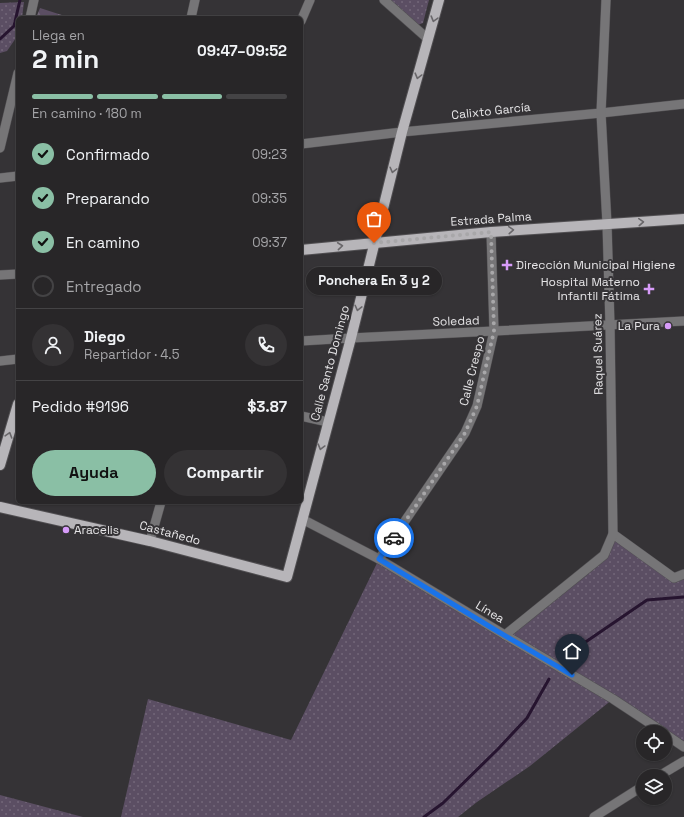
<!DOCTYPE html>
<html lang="es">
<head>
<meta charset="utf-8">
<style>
	body { margin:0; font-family:"Space Grotesk",sans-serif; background:#343234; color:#f1f3f6; height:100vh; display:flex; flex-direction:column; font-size:15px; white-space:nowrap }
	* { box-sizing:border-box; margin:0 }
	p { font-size:13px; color:#a5a5a8 }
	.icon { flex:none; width:22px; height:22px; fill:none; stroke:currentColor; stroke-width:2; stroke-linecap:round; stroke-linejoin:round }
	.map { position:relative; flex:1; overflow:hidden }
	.panel { position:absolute; left:16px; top:16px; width:287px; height:488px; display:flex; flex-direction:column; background:#282628; border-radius:6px; box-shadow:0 1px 3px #0004,0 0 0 1px #444345 }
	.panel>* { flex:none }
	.tools { position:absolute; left:636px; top:725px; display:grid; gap:8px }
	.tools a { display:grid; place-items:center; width:36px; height:36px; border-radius:50%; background:#282628; box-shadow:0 1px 3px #0004,0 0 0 1px #444345; font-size:20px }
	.pin { position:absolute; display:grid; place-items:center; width:34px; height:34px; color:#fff; margin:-41px -17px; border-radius:50% 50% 50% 0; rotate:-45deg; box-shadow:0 0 4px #0007 }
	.pin .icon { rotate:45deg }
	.courier { position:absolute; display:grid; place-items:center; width:40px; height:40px; margin:-20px; border:3px solid #1a73e8; border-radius:50%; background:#fff; color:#222; box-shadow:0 1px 5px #0007 }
	.bubble { position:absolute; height:28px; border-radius:14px; background:#282628; box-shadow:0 1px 3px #0004,0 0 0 1px #444345; font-size:13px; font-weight:600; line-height:28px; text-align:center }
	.head em { font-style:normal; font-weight:600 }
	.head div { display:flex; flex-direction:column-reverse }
	.head { display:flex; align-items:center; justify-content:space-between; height:68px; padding:0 16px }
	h1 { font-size:26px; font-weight:600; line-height:30px }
	.bar { display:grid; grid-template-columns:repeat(4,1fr); gap:6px 4px; align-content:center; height:48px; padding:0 16px }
	.bar i { height:5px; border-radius:3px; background:#444345 }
	.bar .active { background:#8abfa5 }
	.bar p { grid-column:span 4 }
	.line { display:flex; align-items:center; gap:10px; padding:0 16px; border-top:1px solid #444345 }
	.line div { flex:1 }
	.round { display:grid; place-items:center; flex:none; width:42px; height:42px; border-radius:21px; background:#343234 }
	ol { padding:0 16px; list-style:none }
	li { display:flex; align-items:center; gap:12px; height:44px }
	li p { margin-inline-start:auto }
	li .icon { padding:4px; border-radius:50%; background:#8abfa5; color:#111; stroke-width:4 }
	li:last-child { color:#a5a5a8 }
	li i { width:22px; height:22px; border:2px solid #444345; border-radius:50% }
	.button { display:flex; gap:8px; margin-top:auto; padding:8px 16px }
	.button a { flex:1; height:46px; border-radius:24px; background:#8abfa5; color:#111; font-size:16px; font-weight:600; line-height:46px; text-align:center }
	.button a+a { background:#343234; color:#f1f3f6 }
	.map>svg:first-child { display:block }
	.grass { fill:url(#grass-dots) }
	.forest { fill:url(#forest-firs) }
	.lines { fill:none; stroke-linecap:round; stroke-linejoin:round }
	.stream { stroke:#26142f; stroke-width:3 }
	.minor-casing { stroke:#514f52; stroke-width:10 }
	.major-casing { stroke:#514f52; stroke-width:12 }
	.minor { stroke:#767577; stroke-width:9 }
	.major { stroke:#b7b5b9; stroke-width:10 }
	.oneway { stroke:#69676a }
	.done { stroke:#a8a7a9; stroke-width:4; stroke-dasharray:0 7.2 }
	.route { stroke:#1a73e8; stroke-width:5 }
	.poi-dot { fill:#d79bf9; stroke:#353336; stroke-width:1.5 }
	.labels { text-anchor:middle; stroke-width:4; stroke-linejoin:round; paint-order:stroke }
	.street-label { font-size:12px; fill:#e6e5e7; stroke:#353336 }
	.poi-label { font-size:12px; fill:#e6e5e7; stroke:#353336; text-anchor:start }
</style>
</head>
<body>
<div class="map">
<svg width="684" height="817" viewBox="0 0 684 817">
	<defs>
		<pattern id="grass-dots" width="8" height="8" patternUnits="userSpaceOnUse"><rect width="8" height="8" fill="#5b4e63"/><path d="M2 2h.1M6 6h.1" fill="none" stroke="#736779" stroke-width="1.8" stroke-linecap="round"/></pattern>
		<pattern id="forest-firs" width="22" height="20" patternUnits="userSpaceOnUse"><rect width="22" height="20" fill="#5b4e63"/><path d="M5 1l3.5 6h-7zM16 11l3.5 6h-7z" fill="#736779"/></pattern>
	</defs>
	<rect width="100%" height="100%" fill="#353336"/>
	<!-- grass -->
	<g class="grass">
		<path d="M391,0h38l-6,23 -5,2 -2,-2z"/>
		<path d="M24,2l-2,16h-4v17l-11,16 -7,2v-50z"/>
		<path d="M613,534l61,44 10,-4v167l-71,-42 -83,67 -53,36 -19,15h-337l27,-118 143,41 88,-181 126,76 102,-78z"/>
		<path d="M0,795l83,22h-83z"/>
	</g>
	<!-- forest -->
	<path class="forest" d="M40,8l31,10h-35z"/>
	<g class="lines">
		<!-- stream -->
		<g class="stream">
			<path d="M0,39l14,-13 6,-26"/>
			<path d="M568,654l79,-54 37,-3"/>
			<path d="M424,817l19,-14 55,-54 29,-31 22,-39"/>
		</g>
		<!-- minor casing -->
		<g class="minor-casing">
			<g id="minor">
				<path d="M384,0l44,39"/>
				<path d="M30,18l4,-18"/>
				<path d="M191,18l4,-18"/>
				<path d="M301,21l9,-21"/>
				<path d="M301,144l101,-12 199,-19 83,-9"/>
				<path d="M0,148l18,-75"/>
				<path d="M0,178l18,-2"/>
				<path d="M0,275l18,-1"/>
				<path d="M301,341l50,-3 143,-7 190,-10"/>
				<path d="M0,361l18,-2"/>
				<path d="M301,416l27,6"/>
				<path d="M302,519l77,40 126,76 108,64 50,33"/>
				<path d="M613,534l61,44 10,-4"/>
				<path d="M150,541l11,-39"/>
				<path d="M379,559l86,-126 12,-27 17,-75 -3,-99"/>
				<path d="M505,635l99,-80 9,-21 -3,-209 -3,-101 -6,-111 5,-113"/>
				<path d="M665,734l19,13"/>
				<path d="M659,776l25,-15"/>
				<path d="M594,817l49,-31"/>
			</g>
		</g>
		<!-- major casing -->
		<g class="major-casing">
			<g id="major">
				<path d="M301,250l190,-18 193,-13"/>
				<path d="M0,465l18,-61"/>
				<path d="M0,507l150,34 137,36 64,-239 51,-206 37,-132"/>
			</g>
		</g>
		<!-- minor -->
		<use href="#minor" class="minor"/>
		<!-- major -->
		<use href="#major" class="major"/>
	</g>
	<!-- one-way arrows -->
	<defs><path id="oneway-chevron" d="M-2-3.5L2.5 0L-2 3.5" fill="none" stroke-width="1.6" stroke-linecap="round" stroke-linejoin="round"/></defs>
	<g class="oneway">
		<use href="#oneway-chevron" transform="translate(434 19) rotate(106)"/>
		<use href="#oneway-chevron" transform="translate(418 76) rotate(105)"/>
		<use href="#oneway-chevron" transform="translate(393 170) rotate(104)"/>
		<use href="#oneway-chevron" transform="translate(641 222) rotate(-4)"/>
		<use href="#oneway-chevron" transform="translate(511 230) rotate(-4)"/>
		<use href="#oneway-chevron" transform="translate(340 246) rotate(-6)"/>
		<use href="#oneway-chevron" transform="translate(358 308) rotate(104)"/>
		<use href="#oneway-chevron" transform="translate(9 435) rotate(-73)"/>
		<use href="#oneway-chevron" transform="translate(321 447) rotate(105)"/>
	</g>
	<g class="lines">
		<!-- done -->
		<path class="done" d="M374,243l117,-11 3,99 -17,75 -12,27 -71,105"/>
		<!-- route -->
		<path class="route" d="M394,538l-15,21 113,69 80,47"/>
	</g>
	<!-- markers -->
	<g class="poi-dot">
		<path d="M505 259h4v4h4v4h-4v4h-4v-4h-4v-4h4z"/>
		<path d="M647 283h4v4h4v4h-4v4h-4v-4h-4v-4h4z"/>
		<circle cx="668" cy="326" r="4"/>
		<circle cx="66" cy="530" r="4"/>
	</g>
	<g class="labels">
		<!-- street labels -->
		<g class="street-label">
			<text transform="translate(491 111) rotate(-6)" y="4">Calixto García</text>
			<text transform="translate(491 219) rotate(-4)" y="4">Estrada Palma</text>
			<text transform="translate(456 321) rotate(-2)" y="4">Soledad</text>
			<text transform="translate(598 354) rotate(-91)" y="4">Raquel Suárez</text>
			<text transform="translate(330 363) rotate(-75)" y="4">Calle Santo Domingo</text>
			<text transform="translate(472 371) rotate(-76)" y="4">Calle Crespo</text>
			<text transform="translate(170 533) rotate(15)" y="4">Castañedo</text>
			<text transform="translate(490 612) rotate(31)" y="4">Línea</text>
		</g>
		<!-- poi labels -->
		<g class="poi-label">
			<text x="516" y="269">Dirección Municipal Higiene</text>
			<text x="640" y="286" text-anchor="end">Hospital Materno<tspan x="640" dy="14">Infantil Fátima</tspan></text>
			<text x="660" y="330" text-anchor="end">La Pura</text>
			<text x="74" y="534">Aracelis</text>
		</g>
	</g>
</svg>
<div class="tools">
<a><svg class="icon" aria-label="locate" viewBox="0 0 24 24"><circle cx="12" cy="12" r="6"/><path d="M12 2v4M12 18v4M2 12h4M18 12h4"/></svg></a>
<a><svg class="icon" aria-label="layers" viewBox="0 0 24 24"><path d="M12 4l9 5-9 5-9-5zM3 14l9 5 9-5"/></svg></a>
</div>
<div class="pin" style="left:374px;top:243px;background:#ea580c"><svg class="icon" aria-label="bag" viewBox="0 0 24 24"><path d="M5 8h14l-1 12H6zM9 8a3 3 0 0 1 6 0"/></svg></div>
<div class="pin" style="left:572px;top:675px;background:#1f2937"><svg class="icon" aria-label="home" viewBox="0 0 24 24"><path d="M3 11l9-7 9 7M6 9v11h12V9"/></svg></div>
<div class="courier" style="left:394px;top:538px"><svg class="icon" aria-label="car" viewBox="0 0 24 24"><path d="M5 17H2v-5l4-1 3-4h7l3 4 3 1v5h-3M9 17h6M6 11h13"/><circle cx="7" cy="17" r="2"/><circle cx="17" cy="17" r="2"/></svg></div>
<div class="bubble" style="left:306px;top:267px;width:136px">Ponchera En 3 y 2</div>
<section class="panel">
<div class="head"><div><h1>2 min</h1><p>Llega en</p></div><em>09:47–09:52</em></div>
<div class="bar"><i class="active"></i><i class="active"></i><i class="active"></i><i></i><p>En camino · 180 m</p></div>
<ol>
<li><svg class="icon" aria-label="check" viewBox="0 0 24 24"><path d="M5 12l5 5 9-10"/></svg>Confirmado<p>09:23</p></li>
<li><svg class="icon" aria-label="check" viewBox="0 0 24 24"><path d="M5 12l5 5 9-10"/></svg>Preparando<p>09:35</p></li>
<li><svg class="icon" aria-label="check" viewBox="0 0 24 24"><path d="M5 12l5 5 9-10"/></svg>En camino<p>09:37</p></li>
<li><i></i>Entregado</li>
</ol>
<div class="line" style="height:72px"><a class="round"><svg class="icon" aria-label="person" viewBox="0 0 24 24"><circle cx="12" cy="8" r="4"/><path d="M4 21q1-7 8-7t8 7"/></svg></a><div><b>Diego</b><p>Repartidor · 4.5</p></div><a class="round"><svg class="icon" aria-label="phone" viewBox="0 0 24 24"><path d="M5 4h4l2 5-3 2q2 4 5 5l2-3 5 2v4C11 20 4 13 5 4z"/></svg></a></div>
<div class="line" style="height:52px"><div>Pedido #9196</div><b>$3.87</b></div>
<div class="button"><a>Ayuda</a><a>Compartir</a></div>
</section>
</div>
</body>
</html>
